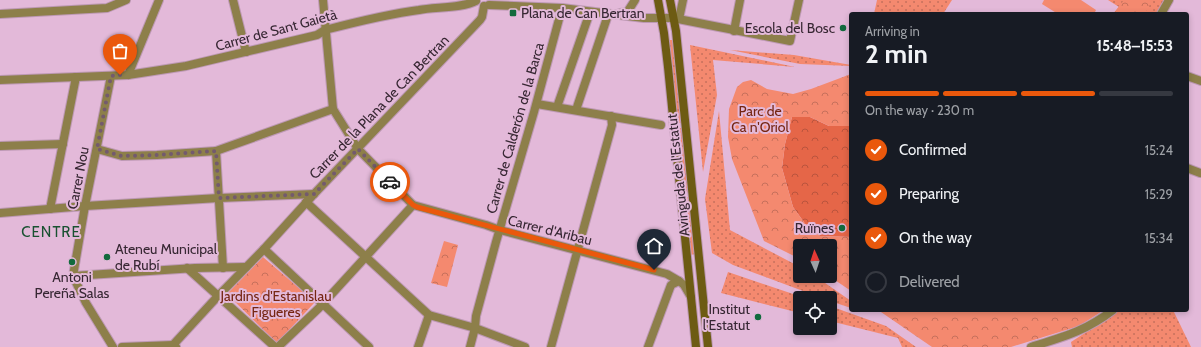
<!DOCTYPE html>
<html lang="en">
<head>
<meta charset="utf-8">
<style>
	body { margin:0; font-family:Cabin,sans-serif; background:#242831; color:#f1f3f6; height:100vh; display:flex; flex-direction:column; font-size:15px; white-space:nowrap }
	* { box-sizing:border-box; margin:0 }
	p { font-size:13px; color:#9ea1a6 }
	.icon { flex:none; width:22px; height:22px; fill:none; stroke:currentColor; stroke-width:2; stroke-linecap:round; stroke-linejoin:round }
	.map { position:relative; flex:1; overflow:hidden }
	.panel { position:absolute; left:849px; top:12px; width:340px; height:300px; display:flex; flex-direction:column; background:#171b24; border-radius:4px; box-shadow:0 2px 6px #0003 }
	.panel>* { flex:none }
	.needle { width:26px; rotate:357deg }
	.controls { position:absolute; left:793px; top:239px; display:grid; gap:8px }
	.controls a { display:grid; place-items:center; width:44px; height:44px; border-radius:4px; background:#171b24; box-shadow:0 2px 6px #0003; font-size:20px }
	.pin { position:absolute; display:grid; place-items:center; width:34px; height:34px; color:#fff; margin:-41px -17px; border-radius:50% 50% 50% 0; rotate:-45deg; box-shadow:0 0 4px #0007 }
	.pin .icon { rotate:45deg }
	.courier { position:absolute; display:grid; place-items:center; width:40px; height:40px; margin:-20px; border:3px solid #ea580c; border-radius:50%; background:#fff; color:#222; box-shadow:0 1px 5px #0007 }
	.headline em { font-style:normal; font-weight:700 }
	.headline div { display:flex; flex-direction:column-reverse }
	.headline { display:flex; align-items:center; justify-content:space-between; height:68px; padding:0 16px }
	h1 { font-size:26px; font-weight:700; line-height:30px }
	.bar { display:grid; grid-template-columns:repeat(4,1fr); gap:6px 4px; align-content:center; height:48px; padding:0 16px }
	.bar i { height:5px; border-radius:3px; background:#363941 }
	.bar .selected { background:#ea580c }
	.bar p { grid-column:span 4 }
	ol { padding:0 16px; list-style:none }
	li { display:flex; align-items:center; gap:12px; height:44px }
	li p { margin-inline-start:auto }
	li .icon { padding:4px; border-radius:50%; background:#ea580c; color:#fff; stroke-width:4 }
	li:last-child { color:#9ea1a6 }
	li i { width:22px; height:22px; border:2px solid #363941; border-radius:50% }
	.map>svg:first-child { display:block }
	.grass { fill:url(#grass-dots) }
	.forest { fill:url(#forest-crowns) }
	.park { fill:url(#park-crowns) }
	.pitch { fill:#f4896f }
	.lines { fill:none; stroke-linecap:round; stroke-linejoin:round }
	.street-casing { stroke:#bd99b4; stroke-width:10 }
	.secondary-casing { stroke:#bd99b4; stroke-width:10 }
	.street { stroke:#8d7f4a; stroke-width:8 }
	.secondary { stroke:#6d5b13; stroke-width:8 }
	.done { stroke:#735a6d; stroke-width:4; stroke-dasharray:0 7.2 }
	.route { stroke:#ea580c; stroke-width:5 }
	.poi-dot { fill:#126a3d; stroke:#e3b9d9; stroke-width:1.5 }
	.labels { text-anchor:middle; stroke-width:4; stroke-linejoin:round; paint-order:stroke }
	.poi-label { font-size:14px; fill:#372733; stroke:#e3b9d9; text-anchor:end }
	.street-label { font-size:14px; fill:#372733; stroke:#e3b9d9 }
	.park-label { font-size:14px; fill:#752511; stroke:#e3b9d9 }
	.neighbourhood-label { font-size:15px; letter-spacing:1px; fill:#195131; stroke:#e3b9d9 }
</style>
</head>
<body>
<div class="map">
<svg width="1201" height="347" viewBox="0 0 1201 347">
	<defs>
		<pattern id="grass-dots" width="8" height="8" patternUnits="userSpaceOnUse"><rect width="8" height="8" fill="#f4896f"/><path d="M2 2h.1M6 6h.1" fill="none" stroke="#c6705c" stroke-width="1.8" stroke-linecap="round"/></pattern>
		<pattern id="forest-crowns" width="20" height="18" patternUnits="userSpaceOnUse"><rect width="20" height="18" fill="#e56648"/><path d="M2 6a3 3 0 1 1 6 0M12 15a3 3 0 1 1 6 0" fill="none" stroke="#ba543d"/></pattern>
		<pattern id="park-crowns" width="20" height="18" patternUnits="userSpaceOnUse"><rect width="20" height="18" fill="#f4896f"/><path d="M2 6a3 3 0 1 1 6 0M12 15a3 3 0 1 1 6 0" fill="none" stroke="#c6705c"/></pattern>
	</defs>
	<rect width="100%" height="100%" fill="#e3b9d9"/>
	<!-- grass -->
	<g class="grass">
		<path d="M877,0h75l-9,14h-69z"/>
		<path d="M1108,0h56l-8,14h-43l6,-7z"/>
		<path d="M668,40h7l9,83h-8z"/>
		<path d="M690,45l105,22 -82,-7 4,35 -14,77z"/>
		<path d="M730,50l64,5 57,10v1l-51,-2z"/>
		<path d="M719,111l11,119 70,37v9h15l36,25v7l-21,-7v-3h-8l-89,-33 -21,-12 -7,-54z"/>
		<path d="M677,128h7l6,64 -7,1z"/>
		<path d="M684,197h7l6,57 -8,1z"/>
		<path d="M728,272l77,26h-5v15l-79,-20z"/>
		<path d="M830,306l56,20 30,21h-14l-4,-9 -68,-17z"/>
		<path d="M1120,310h53l18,37h-119l-1,-5z"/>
	</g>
	<!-- forest -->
	<path class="forest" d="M792,117h18l19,9h22v111l-31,-1 -14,-11 -13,-18 -11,-39 3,-24z"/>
	<!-- park -->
	<g class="park">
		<path d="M1124,0h28l-7,14h-32z"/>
		<path d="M851,74v52h-22l-19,-9h-18l-7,27 -3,24 11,39 13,18 14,11 31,1v54l-22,-15h1v-30h-30v13l-36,-18 -32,-82 -4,-22 1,-28 8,-22 6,-5 8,-2 16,9 26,5 18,-5z"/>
		<path d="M444,241l14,4 -11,42 -16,-4z"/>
		<path d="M263,257l52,45 -38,41 -50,-49z"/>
		<path d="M878,310h226l-25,16 -68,21h-79z"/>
	</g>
	<!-- pitch -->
	<path class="pitch" d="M1044,0h37l15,10 -2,4h-36l-16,-10z"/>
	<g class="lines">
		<!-- street casing -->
		<g class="street-casing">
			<g id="street">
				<path d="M233,0l13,52"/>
				<path d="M323,0l10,109 25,40 55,56 73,20 14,5 167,44 12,7"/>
				<path d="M489,5l73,3 82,10h29l117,23 9,-41"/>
				<path d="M0,14l107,-6 19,-8"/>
				<path d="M617,14l11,-3 7,-11"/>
				<path d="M1161,14l8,-14"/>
				<path d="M679,19l4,-19"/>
				<path d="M734,31l6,-31"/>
				<path d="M128,75l31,-75"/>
				<path d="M111,76l-26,130 -12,70 13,27 27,44"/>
				<path d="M1187,76l14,5"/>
				<path d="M0,80l128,-5 58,-9 131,-31 8,-5c31,-8 62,-16 94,-20 16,-3 44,-2 57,-9"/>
				<path d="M537,104l124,21"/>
				<path d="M557,107l33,-95"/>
				<path d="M576,110l32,-95"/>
				<path d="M0,146l63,-2"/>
				<path d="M97,149l25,7 35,-1 59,-4 117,-42"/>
				<path d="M216,151l7,117"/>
				<path d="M1187,168l13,5"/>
				<path d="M306,202l123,113 46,13 50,19"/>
				<path d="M50,209l26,-132"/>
				<path d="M0,213l85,-7 134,-8 95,-4"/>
				<path d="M264,249l105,98"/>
				<path d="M187,268l88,79"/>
				<path d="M73,276l122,-8 51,-1"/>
				<path d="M173,345l45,-49 46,-47 50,-55 166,-174 2,-3 2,-11"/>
				<path d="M122,347l51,-2 3,2"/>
				<path d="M278,347l41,-39 94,-103"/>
				<path d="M418,347l11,-32"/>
				<path d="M470,347l5,-19 1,-12 20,-74 38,-130 28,-104"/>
				<path d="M551,347l61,-222 -1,-9"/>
				<path d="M648,347l23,-62 8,-4 5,4 7,12"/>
				<path d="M1031,347c32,-10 55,-16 82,-37"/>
			</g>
		</g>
		<!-- secondary casing -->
		<g class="secondary-casing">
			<g id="secondary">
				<path d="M658,0l6,33 4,34 28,280"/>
				<path d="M670,0l6,31 32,316"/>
			</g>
		</g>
		<!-- street -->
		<use href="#street" class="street"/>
		<!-- secondary -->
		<use href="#secondary" class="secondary"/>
	</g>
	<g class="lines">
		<!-- done -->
		<path class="done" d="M120,75l-9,1 -14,73 25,7 35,-1 59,-4 3,47 95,-4 44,-45 32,33"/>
		<!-- route -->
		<path class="route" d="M390,182l23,23 4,2 237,63"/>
	</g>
	<!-- markers -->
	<g class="poi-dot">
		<rect x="509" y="9" width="8" height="8" rx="2"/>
		<circle cx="843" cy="28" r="4"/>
		<circle cx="842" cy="228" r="4"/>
		<circle cx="107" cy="257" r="4"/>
		<circle cx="72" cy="262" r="4"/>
		<circle cx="758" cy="317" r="4"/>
	</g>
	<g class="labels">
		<!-- poi labels -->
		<g class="poi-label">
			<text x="521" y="18" text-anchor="start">Plana de Can Bertran</text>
			<text x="835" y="33">Escola del Bosc</text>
			<text x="834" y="233">Ruïnes</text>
			<text x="115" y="254" text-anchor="start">Ateneu Municipal<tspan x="115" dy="16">de Rubí</tspan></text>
			<text x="72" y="282" text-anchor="middle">Antoni<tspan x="72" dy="16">Pereña Salas</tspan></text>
			<text x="750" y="314">Institut<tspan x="750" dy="16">l'Estatut</tspan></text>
		</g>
		<!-- street labels -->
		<g class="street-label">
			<text transform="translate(276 30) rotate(-15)" y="5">Carrer de Sant Gaietà</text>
			<text transform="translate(379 107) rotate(-46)" y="5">Carrer de la Plana de Can Bertran</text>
			<text transform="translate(515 128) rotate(-74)" y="5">Carrer de Calderón de la Barca</text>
			<text transform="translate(678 175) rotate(-96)" y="5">Avinguda de l'Estatut</text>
			<text transform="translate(78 178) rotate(-79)" y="5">Carrer Nou</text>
			<text transform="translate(550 230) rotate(14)" y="5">Carrer d'Aribau</text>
		</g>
		<!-- park labels -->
		<g class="park-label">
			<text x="760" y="116">Parc de<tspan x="760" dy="16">Ca n'Oriol</tspan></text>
			<text x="276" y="301">Jardins d'Estanislau<tspan x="276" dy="16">Figueres</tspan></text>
		</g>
		<!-- neighbourhood labels -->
		<g class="neighbourhood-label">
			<text x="51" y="237">CENTRE</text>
		</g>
	</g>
</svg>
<div class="controls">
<a><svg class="needle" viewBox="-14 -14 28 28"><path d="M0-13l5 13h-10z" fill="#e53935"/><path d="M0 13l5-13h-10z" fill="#9ea1a6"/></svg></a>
<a><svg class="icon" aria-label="locate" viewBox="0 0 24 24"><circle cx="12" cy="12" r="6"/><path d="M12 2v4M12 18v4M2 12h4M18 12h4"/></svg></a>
</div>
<div class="pin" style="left:120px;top:75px;background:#ea580c"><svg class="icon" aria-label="bag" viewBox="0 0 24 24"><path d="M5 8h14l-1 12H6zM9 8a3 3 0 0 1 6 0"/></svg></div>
<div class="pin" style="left:654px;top:270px;background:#1f2937"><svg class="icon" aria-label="home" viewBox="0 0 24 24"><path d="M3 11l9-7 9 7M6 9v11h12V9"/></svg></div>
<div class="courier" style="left:390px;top:182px"><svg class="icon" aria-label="car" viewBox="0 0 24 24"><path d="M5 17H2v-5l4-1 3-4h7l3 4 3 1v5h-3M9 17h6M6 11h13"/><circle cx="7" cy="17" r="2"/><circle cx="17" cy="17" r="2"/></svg></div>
<section class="panel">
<div class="headline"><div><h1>2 min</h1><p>Arriving in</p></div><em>15:48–15:53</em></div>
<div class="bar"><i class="selected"></i><i class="selected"></i><i class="selected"></i><i></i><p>On the way · 230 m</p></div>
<ol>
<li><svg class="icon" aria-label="check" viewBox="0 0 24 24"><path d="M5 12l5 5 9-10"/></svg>Confirmed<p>15:24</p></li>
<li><svg class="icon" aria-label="check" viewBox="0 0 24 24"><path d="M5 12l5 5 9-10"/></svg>Preparing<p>15:29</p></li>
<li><svg class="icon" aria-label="check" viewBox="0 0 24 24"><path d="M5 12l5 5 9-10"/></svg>On the way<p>15:34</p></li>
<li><i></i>Delivered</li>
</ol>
</section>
</div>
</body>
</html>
